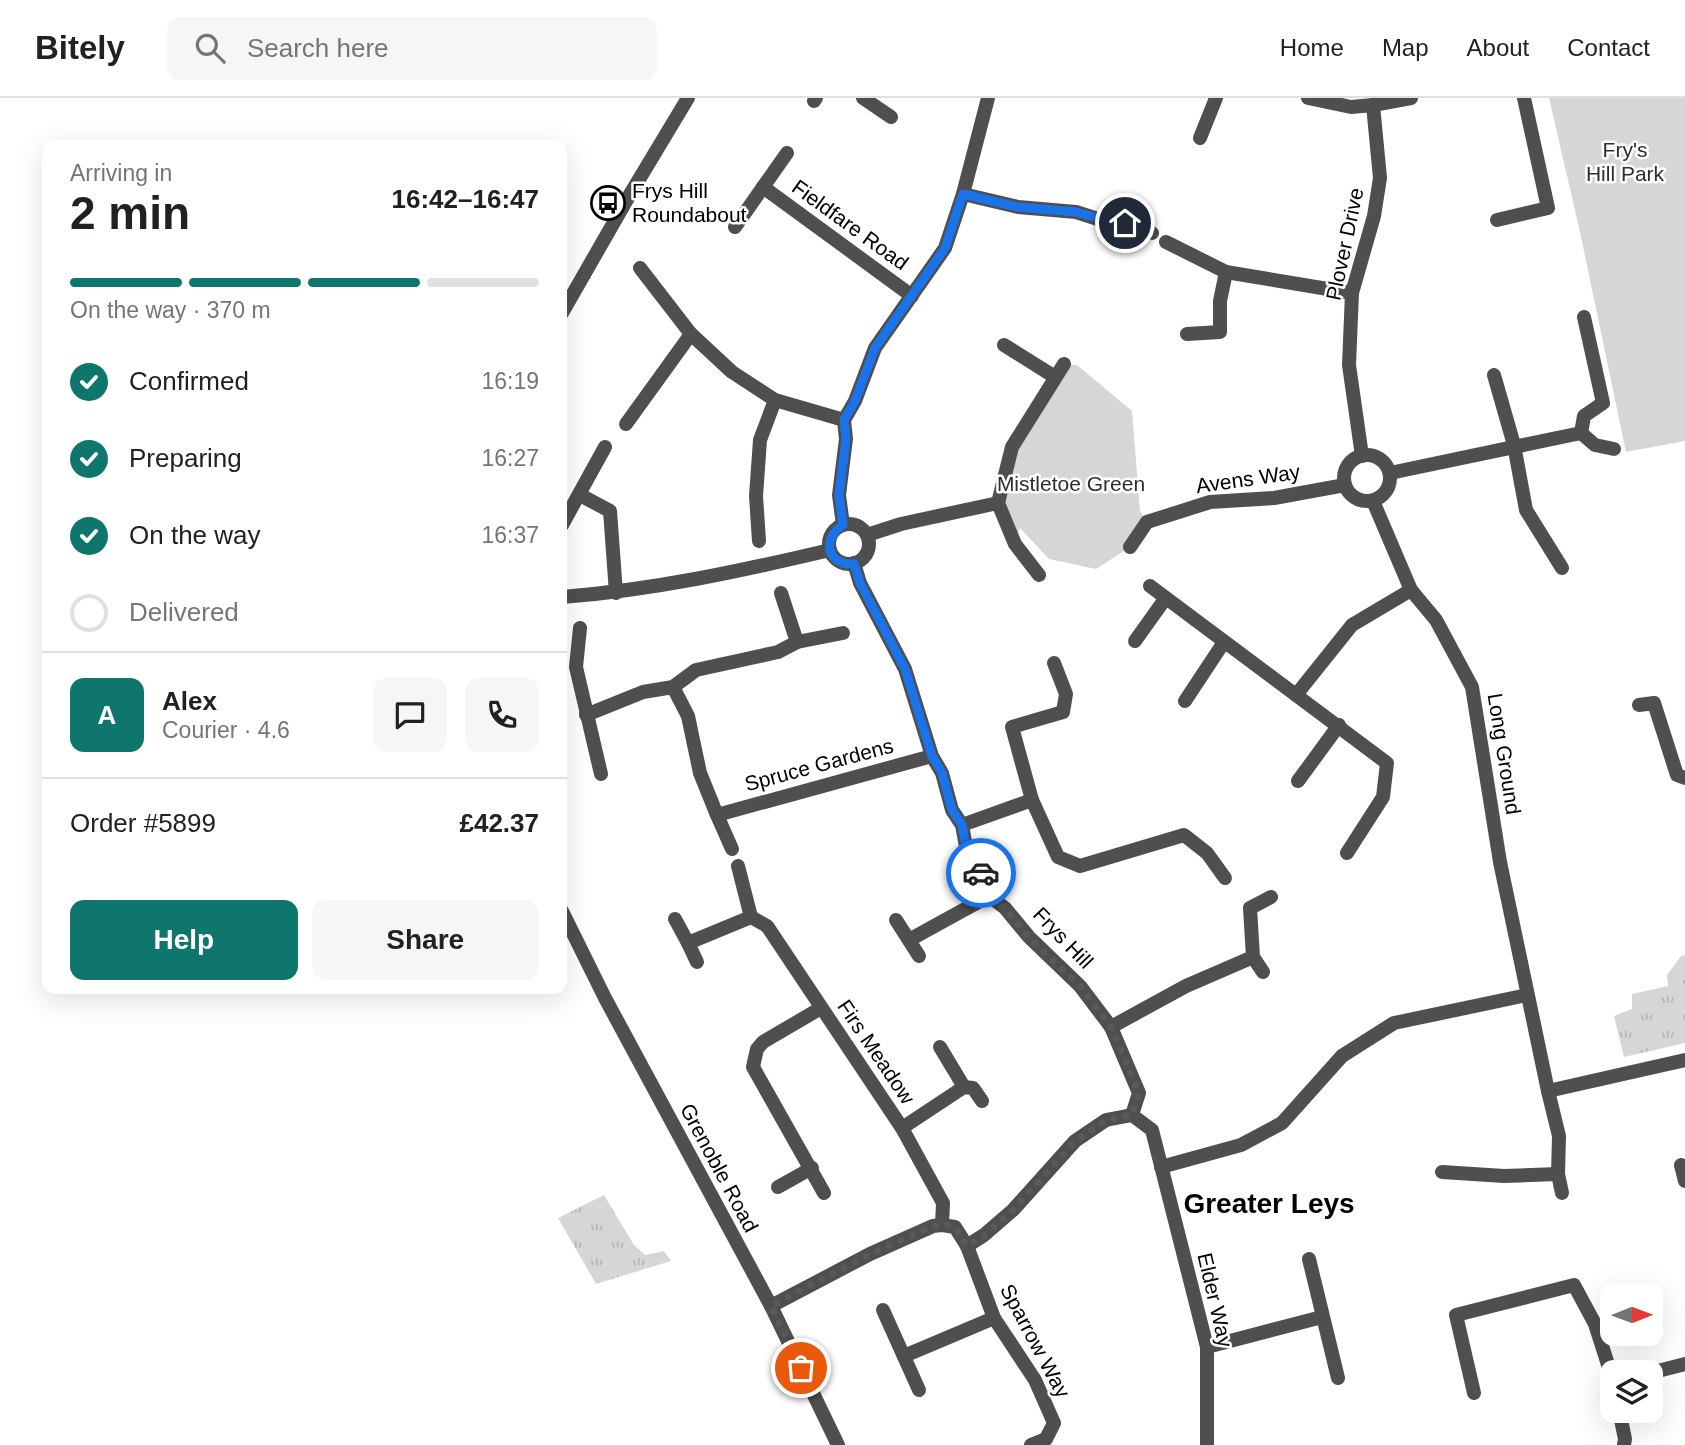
<!DOCTYPE html>
<html lang="en">
<head>
<meta charset="utf-8">
<style>
	body { margin:0; font-family:Helvetica,sans-serif; background:#f6f6f6; color:#202124; height:100vh; display:flex; flex-direction:column; font-size:26px; white-space:nowrap }
	* { box-sizing:border-box; margin:0 }
	p { font-size:23px; color:#757577 }
	.icon { flex:none; width:38px; height:38px; fill:none; stroke:currentColor; stroke-width:2; stroke-linecap:round; stroke-linejoin:round }
	.map { position:relative; flex:1; overflow:hidden }
	.panel { position:absolute; left:42px; top:42px; width:525px; height:854px; display:flex; flex-direction:column; background:#fff; border-radius:14px; box-shadow:0 7px 28px #0002 }
	.panel>* { flex:none }
	.needle { width:46px; rotate:89deg }
	.tools { position:absolute; left:1600px; top:1185px; display:grid; gap:14px }
	.tools a { display:grid; place-items:center; width:63px; height:63px; border-radius:14px; background:#fff; box-shadow:0 7px 28px #0002; font-size:35px }
	.pin { position:absolute; display:grid; place-items:center; width:60px; height:60px; color:#fff; margin:-30px; border:4px solid #fff; border-radius:50%; box-shadow:0 2px 7px #0007 }
	.courier { position:absolute; display:grid; place-items:center; width:70px; height:70px; margin:-35px; border:5px solid #1a73e8; border-radius:50%; background:#fff; color:#222; box-shadow:0 2px 9px #0007 }
	.head em { font-style:normal; font-weight:600 }
	.head div { display:flex; flex-direction:column-reverse }
	.head { display:flex; align-items:center; justify-content:space-between; height:119px; padding:0 28px }
	h1 { font-size:46px; font-weight:600; line-height:52px }
	.bar { display:grid; grid-template-columns:repeat(4,1fr); gap:10px 7px; align-content:center; height:84px; padding:0 28px }
	.bar i { height:9px; border-radius:5px; background:#e0e0e0 }
	.bar .active { background:#0f766e }
	.bar p { grid-column:span 4 }
	.line { display:flex; align-items:center; gap:18px; padding:0 28px; border-top:2px solid #e0e0e0 }
	.line div { flex:1 }
	.round { display:grid; place-items:center; flex:none; width:74px; height:74px; border-radius:14px; background:#f6f6f6 }
	ol { padding:0 28px; list-style:none }
	li { display:flex; align-items:center; gap:21px; height:77px }
	li p { margin-inline-start:auto }
	li .icon { padding:7px; border-radius:50%; background:#0f766e; color:#fff; stroke-width:4 }
	li:last-child { color:#757577 }
	li i { width:38px; height:38px; border:4px solid #e0e0e0; border-radius:50% }
	.primary-button { display:flex; gap:14px; margin-top:auto; padding:14px 28px }
	.primary-button a { flex:1; height:80px; border-radius:14px; background:#0f766e; color:#fff; font-size:28px; font-weight:600; line-height:80px; text-align:center }
	.primary-button a+a { background:#f6f6f6; color:#202124 }
	header { display:flex; align-items:center; gap:42px; box-sizing:border-box; height:98px; padding:0 35px; background:#fff; border-bottom:2px solid #e0e0e0 }
	header strong { font-size:33px }
	nav { display:flex; gap:38px; margin-inline-start:auto; font-size:24px }
	.search { width:490px; height:63px; background:#f6f6f6; display:flex; align-items:center; gap:18px; box-sizing:border-box; padding:0 24px; border-radius:14px; color:#757577; font-size:26px }
	.map>svg:first-child { display:block }
	.grass { fill:url(#grass-tufts) }
	.park { fill:#d6d6d6 }
	.lines { fill:none; stroke-linecap:round; stroke-linejoin:round }
	.minor { stroke:#4f4f4f; stroke-width:14 }
	.tertiary { stroke:#4f4f4f; stroke-width:14 }
	.done { stroke:#595959; stroke-width:7; stroke-dasharray:0 12.6 }
	.route { stroke:#1a73e8; stroke-width:9 }
	.labels { text-anchor:middle; stroke-width:5; stroke-linejoin:round; paint-order:stroke }
	.park-label { font-size:21px; fill:#2d2d2d; stroke:#fff }
	.poi-label { font-size:21px; fill:#000; stroke:#fff; text-anchor:start }
	.street-label { font-size:21px; fill:#000; stroke:#fff }
	.district-label { font-size:28px; font-weight:bold; fill:#000; stroke:#fff }
</style>
</head>
<body>
<header>
<strong>Bitely</strong>
<div class="search"><svg class="icon" aria-label="search" viewBox="0 0 24 24"><circle cx="10" cy="10" r="6"/><path d="M15 15l6 6"/></svg>Search here</div>
<nav><a>Home</a><a>Map</a><a>About</a><a>Contact</a></nav>
</header>
<div class="map">
<svg width="1685" height="1347" viewBox="0 0 1685 1347">
	<defs>
		<pattern id="grass-tufts" width="24" height="20" patternUnits="userSpaceOnUse" patternTransform="scale(1.75)"><rect width="24" height="20" fill="#d6d6d6"/><path d="M3 7l-1-3M5 7V3M7 7l1-3M15 17l-1-3M17 17v-4M19 17l1-3" fill="none" stroke="#b6b6b6"/></pattern>
	</defs>
	<rect width="100%" height="100%" fill="#fff"/>
	<!-- grass -->
	<g class="grass">
		<path d="M1685,857v88l-61,14 -10,-41 18,-7v-15l36,-8 -1,-11 14,-19z"/>
		<path d="M604,1097l30,50 11,10 19,-4 7,10 -75,23 -38,-66z"/>
	</g>
	<!-- park -->
	<g class="park">
		<path d="M1549,0h136v343l-59,11 -46,-220z"/>
		<path d="M1064,266l13,1 55,46 8,100 7,11 -17,25 -34,22 -47,-10 -29,-31 -5,16 -17,-41 14,-56z"/>
	</g>
	<g class="lines">
		<!-- minor -->
		<g class="minor">
			<path d="M863,0l28,19"/>
			<path d="M1308,0l43,9 22,-2 7,73 -6,38 -22,77 -3,72 13,91"/>
			<path d="M814,3l2,-3"/>
			<path d="M1373,7l38,-7"/>
			<path d="M1200,40l16,-40"/>
			<path d="M763,89l149,109"/>
			<path d="M963,96l55,13 58,5 25,8 24,3 27,10"/>
			<path d="M1497,122l51,-12 -24,-110"/>
			<path d="M735,129l52,-74"/>
			<path d="M1166,144l60,30 126,21"/>
			<path d="M640,170l51,66 41,38 43,28 69,20"/>
			<path d="M1187,236l33,-2v-31l6,-29"/>
			<path d="M1004,247l51,32"/>
			<path d="M1494,277l20,70 12,65 36,58"/>
			<path d="M626,326l65,-90"/>
			<path d="M1581,335l3,-17 19,-13 -19,-86"/>
			<path d="M1581,335l14,12 19,4"/>
			<circle cx="1367" cy="380" r="23"/>
			<path d="M1390,375l191,-40"/>
			<path d="M580,397l30,16 6,82"/>
			<path d="M1373,403l38,89 25,30 36,67 28,175 48,229 137,-31"/>
			<path d="M998,405l17,41 24,31"/>
			<circle cx="849" cy="446" r="20"/>
			<path d="M562,427l43,-78"/>
			<path d="M843,427l-4,-30 7,-56 -2,-19 11,-19 20,-53 70,-100 18,-54 25,-96"/>
			<path d="M867,437l34,-11 97,-21 14,-56 52,-83"/>
			<path d="M759,443l-3,-45 4,-56 15,-40"/>
			<path d="M1130,449l17,-25 63,-20 64,-4 71,-13"/>
			<path d="M854,465l6,20 45,86 27,87 10,17 10,37 10,15 5,27 18,28 4,16 16,12 24,29 51,49 31,41 28,66 -7,22"/>
			<path d="M1150,488l237,177 -4,34 -36,56"/>
			<path d="M562,499c91,-7 179,-26 268,-47"/>
			<path d="M580,530l-4,39 25,107"/>
			<path d="M1135,543l30,-42"/>
			<path d="M797,544l46,-9"/>
			<path d="M673,589l15,29 12,57 17,42 215,-59"/>
			<path d="M1296,597l56,-70 59,-35"/>
			<path d="M1185,603l39,-59"/>
			<path d="M1639,607l15,-2 23,72 8,3"/>
			<path d="M586,617l57,-23 30,-5 23,-17 82,-18 19,-10 -16,-49"/>
			<path d="M1298,683l41,-56"/>
			<path d="M1032,702l26,57 22,9 104,-31 23,18 18,25"/>
			<path d="M717,717l15,34"/>
			<path d="M962,727l70,-25 -20,-73 51,-15 3,-18 -12,-31"/>
			<path d="M738,768l13,51 16,9 135,202 41,75 -1,22"/>
			<path d="M675,821l13,24 63,-26"/>
			<path d="M896,822l23,36"/>
			<path d="M909,842l80,-44"/>
			<path d="M688,845l9,19"/>
			<path d="M1253,859l10,15"/>
			<path d="M821,910l-58,34 -6,7 -4,18 71,126"/>
			<path d="M1111,929l75,-41 67,-29 -3,-49 21,-11"/>
			<path d="M940,949l24,40 9,1 9,13"/>
			<path d="M1548,993l11,45 -1,38 4,19"/>
			<path d="M902,1030l62,-41"/>
			<path d="M1681,1067l4,16"/>
			<path d="M1161,1069l80,-22 41,-22 60,-67 52,-33 133,-28"/>
			<path d="M1442,1074l62,4 54,-2"/>
			<path d="M778,1089l34,-19"/>
			<path d="M967,1148l27,72 41,62 19,43 -8,16 -15,6"/>
			<path d="M1309,1161l29,119"/>
			<path d="M771,1208l99,-52 63,-28 9,-1 13,2 12,19 17,-11 29,-25 62,-69 31,-21 26,-5 20,15 55,217v98"/>
			<path d="M883,1212l36,80"/>
			<path d="M1207,1249l115,-30"/>
			<path d="M904,1258l90,-38"/>
			<path d="M1650,1275l35,-9"/>
			<path d="M1474,1295l-18,-78 118,-30 21,39 17,53"/>
			<path d="M1619,1312l6,29 -1,6"/>
		</g>
		<!-- tertiary -->
		<g class="tertiary">
			<path d="M562,215l67,-117 59,-98"/>
			<path d="M562,813l43,87 166,308 67,139"/>
		</g>
	</g>
	<g class="lines">
		<!-- done -->
		<path class="done" d="M801,1270l-30,-62 99,-52 63,-28 9,-2 13,3 12,19 18,-11 28,-25 62,-69 31,-21 26,-5 7,-22 -28,-66 -31,-41 -52,-49 -23,-29 -16,-12 -4,-16 -4,-7"/>
		<!-- route -->
		<path class="route" d="M981,775l-14,-21 -5,-27 -10,-15 -10,-37 -10,-17 -27,-87 -45,-86 -6,-19c-27,2 -33,-26 -11,-39l-4,-30 7,-56 -2,-19 11,-19 20,-53 70,-100 18,-54 55,13 58,5 25,7 24,4"/>
	</g>
	<!-- icons -->
	<defs>
		<g id="bus-ring" transform="scale(1.75)"><circle r="9.5" fill="#fff" stroke="#000" stroke-width="1.5"/><path d="M-5-6H5V4H4V6H2V4H-2V6H-4V4H-5ZM-3.5-4V0h7V-4ZM-3.5 1.2v1.5H-2V1.2ZM2 1.2v1.5H3.5V1.2Z" fill="#000"/></g>
	</defs>
	<g fill-rule="evenodd">
		<use href="#bus-ring" x="608" y="105"/>
	</g>
	<g class="labels">
		<!-- park labels -->
		<g class="park-label">
			<text x="1625" y="59">Fry's<tspan x="1625" dy="24">Hill Park</tspan></text>
			<text x="1071" y="393">Mistletoe Green</text>
		</g>
		<!-- poi labels -->
		<g class="poi-label">
			<text x="632" y="100">Frys Hill<tspan x="632" dy="24">Roundabout</tspan></text>
		</g>
		<!-- street labels -->
		<g class="street-label">
			<text transform="translate(850 127) rotate(36)" y="7">Fieldfare Road</text>
			<text transform="translate(1345 146) rotate(-78)" y="7">Plover Drive</text>
			<text transform="translate(1248 381) rotate(-8)" y="7">Avens Way</text>
			<text transform="translate(1504 656) rotate(81)" y="7">Long Ground</text>
			<text transform="translate(819 667) rotate(-15)" y="7">Spruce Gardens</text>
			<text transform="translate(1063 840) rotate(46)" y="7">Frys Hill</text>
			<text transform="translate(876 954) rotate(56)" y="7">Firs Meadow</text>
			<text transform="translate(719 1070) rotate(62)" y="7">Grenoble Road</text>
			<text transform="translate(1215 1202) rotate(77)" y="7">Elder Way</text>
			<text transform="translate(1035 1243) rotate(62)" y="7">Sparrow Way</text>
		</g>
		<!-- district labels -->
		<g class="district-label">
			<text x="1269" y="1115">Greater Leys</text>
		</g>
	</g>
</svg>
<div class="tools">
<a><svg class="needle" viewBox="-14 -14 28 28"><path d="M0-13l5 13h-10z" fill="#e53935"/><path d="M0 13l5-13h-10z" fill="#757577"/></svg></a>
<a><svg class="icon" aria-label="layers" viewBox="0 0 24 24"><path d="M12 4l9 5-9 5-9-5zM3 14l9 5 9-5"/></svg></a>
</div>
<div class="pin" style="left:801px;top:1270px;background:#ea580c"><svg class="icon" aria-label="bag" viewBox="0 0 24 24"><path d="M5 8h14l-1 12H6zM9 8a3 3 0 0 1 6 0"/></svg></div>
<div class="pin" style="left:1125px;top:125px;background:#1f2937"><svg class="icon" aria-label="home" viewBox="0 0 24 24"><path d="M3 11l9-7 9 7M6 9v11h12V9"/></svg></div>
<div class="courier" style="left:981px;top:775px"><svg class="icon" aria-label="car" viewBox="0 0 24 24"><path d="M5 17H2v-5l4-1 3-4h7l3 4 3 1v5h-3M9 17h6M6 11h13"/><circle cx="7" cy="17" r="2"/><circle cx="17" cy="17" r="2"/></svg></div>
<section class="panel">
<div class="head"><div><h1>2 min</h1><p>Arriving in</p></div><em>16:42–16:47</em></div>
<div class="bar"><i class="active"></i><i class="active"></i><i class="active"></i><i></i><p>On the way · 370 m</p></div>
<ol>
<li><svg class="icon" aria-label="check" viewBox="0 0 24 24"><path d="M5 12l5 5 9-10"/></svg>Confirmed<p>16:19</p></li>
<li><svg class="icon" aria-label="check" viewBox="0 0 24 24"><path d="M5 12l5 5 9-10"/></svg>Preparing<p>16:27</p></li>
<li><svg class="icon" aria-label="check" viewBox="0 0 24 24"><path d="M5 12l5 5 9-10"/></svg>On the way<p>16:37</p></li>
<li><i></i>Delivered</li>
</ol>
<div class="line" style="height:126px"><b class="round" style="background:#0f766e;color:#fff">A</b><div><b>Alex</b><p>Courier · 4.6</p></div><a class="round"><svg class="icon" aria-label="chat" viewBox="0 0 24 24"><path d="M4 5h16v11H9l-5 4z"/></svg></a><a class="round"><svg class="icon" aria-label="phone" viewBox="0 0 24 24"><path d="M5 4h4l2 5-3 2q2 4 5 5l2-3 5 2v4C11 20 4 13 5 4z"/></svg></a></div>
<div class="line" style="height:91px"><div>Order #5899</div><b>£42.37</b></div>
<div class="primary-button"><a>Help</a><a>Share</a></div>
</section>
</div>
</body>
</html>
